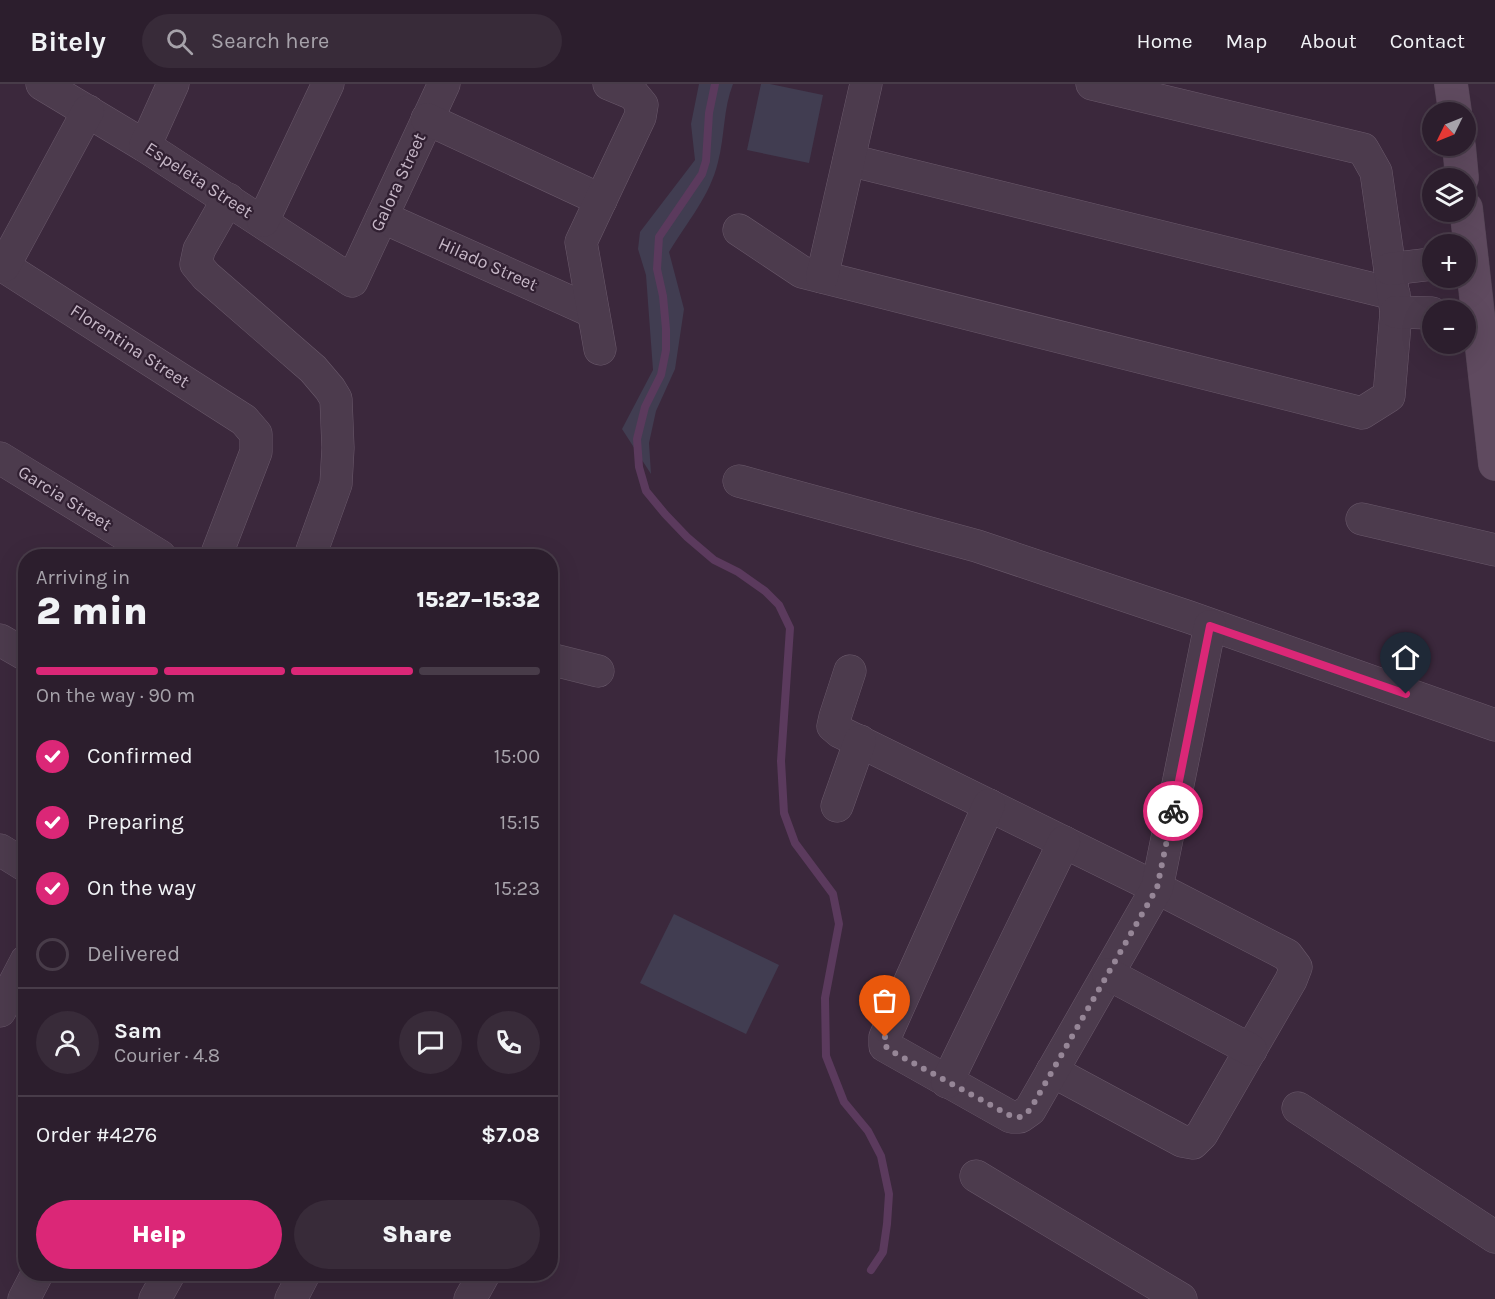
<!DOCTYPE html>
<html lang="en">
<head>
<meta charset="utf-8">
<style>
	body { margin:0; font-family:Karla,sans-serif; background:#382b39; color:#f1f3f6; height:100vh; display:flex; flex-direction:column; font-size:22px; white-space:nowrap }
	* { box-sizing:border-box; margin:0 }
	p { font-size:20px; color:#a6a2aa }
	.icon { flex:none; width:33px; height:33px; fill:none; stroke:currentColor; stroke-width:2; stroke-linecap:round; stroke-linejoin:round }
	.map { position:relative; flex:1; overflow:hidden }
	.details { position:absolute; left:18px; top:465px; width:540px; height:732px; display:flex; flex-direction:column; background:#2c1e2d; border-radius:24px; box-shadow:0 6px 24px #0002,0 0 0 2px #483c49 }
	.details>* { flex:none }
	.needle { width:39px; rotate:227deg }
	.tools { position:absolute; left:1422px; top:18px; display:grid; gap:12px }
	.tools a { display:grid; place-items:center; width:54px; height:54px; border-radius:50%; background:#2c1e2d; box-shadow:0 6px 24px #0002,0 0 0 2px #483c49; font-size:30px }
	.pin { position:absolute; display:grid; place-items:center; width:51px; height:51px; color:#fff; margin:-62px -26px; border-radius:50% 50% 50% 0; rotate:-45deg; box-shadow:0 0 6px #0007 }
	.pin .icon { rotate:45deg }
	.courier { position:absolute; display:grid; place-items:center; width:60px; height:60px; margin:-30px; border:4px solid #db2777; border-radius:50%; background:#fff; color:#222; box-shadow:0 2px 8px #0007 }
	.headline em { font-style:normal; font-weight:800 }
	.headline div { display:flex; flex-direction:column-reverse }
	.headline { display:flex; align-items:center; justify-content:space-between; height:102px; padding:0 18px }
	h1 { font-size:39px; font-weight:800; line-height:45px }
	.bar { display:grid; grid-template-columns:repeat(4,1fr); gap:9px 6px; align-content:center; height:72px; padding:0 18px }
	.bar i { height:8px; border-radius:4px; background:#483c49 }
	.bar .on { background:#db2777 }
	.bar p { grid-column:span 4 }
	.line { display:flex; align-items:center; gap:15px; padding:0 18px; border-top:2px solid #483c49 }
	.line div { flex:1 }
	.round { display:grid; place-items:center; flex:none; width:63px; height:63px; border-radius:32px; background:#382b39 }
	ol { padding:0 18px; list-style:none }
	li { display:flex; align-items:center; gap:18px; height:66px }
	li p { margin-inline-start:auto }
	li .icon { padding:6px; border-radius:50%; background:#db2777; color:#fff; stroke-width:4 }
	li:last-child { color:#a6a2aa }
	li i { width:33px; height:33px; border:3px solid #483c49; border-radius:50% }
	.cta { display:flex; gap:12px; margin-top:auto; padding:12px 18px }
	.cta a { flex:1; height:69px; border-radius:36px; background:#db2777; color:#fff; font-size:24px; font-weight:800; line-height:69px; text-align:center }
	.cta a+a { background:#382b39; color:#f1f3f6 }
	header { display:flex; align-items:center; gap:36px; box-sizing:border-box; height:84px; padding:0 30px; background:#2c1e2d; border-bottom:2px solid #483c49 }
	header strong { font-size:28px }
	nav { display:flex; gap:33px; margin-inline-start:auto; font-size:21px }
	.search { width:420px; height:54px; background:#382b39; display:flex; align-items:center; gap:15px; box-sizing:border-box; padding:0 21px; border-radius:33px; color:#a6a2aa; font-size:22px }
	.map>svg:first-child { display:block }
	.green { fill:#413d51 }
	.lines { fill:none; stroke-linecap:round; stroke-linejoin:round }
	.stream { stroke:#5b3a5d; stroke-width:8 }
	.street-casing { stroke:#6a596b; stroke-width:33 }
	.secondary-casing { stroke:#554556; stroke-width:34 }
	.street { stroke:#4c3b4d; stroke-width:32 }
	.secondary { stroke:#5f4a5f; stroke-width:33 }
	.done { stroke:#968697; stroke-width:6; stroke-dasharray:0 10.8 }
	.route { stroke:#db2777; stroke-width:8 }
	.labels { text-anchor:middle; stroke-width:4.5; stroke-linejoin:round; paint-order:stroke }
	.street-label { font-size:18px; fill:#c7b8c8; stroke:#312032 }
</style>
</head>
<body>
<header>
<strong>Bitely</strong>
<div class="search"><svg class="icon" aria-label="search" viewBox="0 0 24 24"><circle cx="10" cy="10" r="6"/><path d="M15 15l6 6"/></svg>Search here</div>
<nav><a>Home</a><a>Map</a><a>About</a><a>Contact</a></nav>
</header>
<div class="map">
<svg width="1495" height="1215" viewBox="0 0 1495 1215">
	<rect width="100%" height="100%" fill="#3b283c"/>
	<!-- green -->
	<g class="green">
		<path d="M699,0h34c-10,25 -8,52 -15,78 -8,34 -31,60 -49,90l15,57 -9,60 -19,42 -7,32 2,31 -29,-45 31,-59 -7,-95 -8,-26 2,-17 55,-72 -4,-36z"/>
		<path d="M761,0h9l53,11 -14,68 -62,-13z"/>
		<path d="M674,830l105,51 -33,69 -106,-51z"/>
	</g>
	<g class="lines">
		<!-- stream -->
		<path class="stream" d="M715,0l-6,29 -3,48 -4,13 -43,63 -2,32 6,27 3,33v21l-5,25 -16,32 -8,32 2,28 7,24 19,23 22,23 27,23 24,12 27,19 14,14 11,23 -9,133 3,52 11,30 38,51 6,30 -14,74 1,58 18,46 24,29 13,25 8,38 -2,30 -4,28 -12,18"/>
		<!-- street casing -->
		<g class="street-casing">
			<g id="street">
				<path d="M42,0l103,62 207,135 92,-197"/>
				<path d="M427,35l174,81"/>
				<path d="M145,62l28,-62"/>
				<path d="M849,76l545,134"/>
				<path d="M228,115l-29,51 -3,14 10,12 107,93 17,20 6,10 2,49 -2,36 -26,72"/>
				<path d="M382,133l211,95"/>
				<path d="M263,137l65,-137"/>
				<path d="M739,146l63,42 560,141 27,-17 7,-84 -20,-140 -13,-23 -271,-65"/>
				<path d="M0,180l244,156 12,14v18l-40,104"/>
				<path d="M4,182l84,-155"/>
				<path d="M1390,185l42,-5"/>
				<path d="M822,193l44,-193"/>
				<path d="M1396,228l36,1"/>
				<path d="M600,265l-19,-107 59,-125 2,-12 -9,-11 -24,-10"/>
				<path d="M0,374l160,98"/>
				<path d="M739,397l238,65 212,71 306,108"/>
				<path d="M1362,435l133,31"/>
				<path d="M0,556l26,15"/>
				<path d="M550,575l48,12"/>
				<path d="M850,587l-15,46 -2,9 7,6 317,156 130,67 9,12 -5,13 -89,154 -9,9 -11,-2 -130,-70"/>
				<path d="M989,721l-104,232v9l126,71h9l10,-7 127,-222 53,-262"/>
				<path d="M837,722l23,-65"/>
				<path d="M0,766l26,16"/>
				<path d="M1108,890l143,76"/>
				<path d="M0,927l26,-50"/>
				<path d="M947,998l117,-240"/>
				<path d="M1298,1024l197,129"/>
				<path d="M976,1092l205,123"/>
				<path d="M24,1215l13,-25"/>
				<path d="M155,1215l14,-25"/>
				<path d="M291,1215l13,-25"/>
				<path d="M470,1215l14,-25"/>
			</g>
		</g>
		<!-- secondary casing -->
		<g class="secondary-casing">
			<g id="secondary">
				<path d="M1451,0l4,28"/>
				<path d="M1459,62l3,32"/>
				<path d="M1466,124l29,256"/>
			</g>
		</g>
		<!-- street -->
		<use href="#street" class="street"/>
		<!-- secondary -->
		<use href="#secondary" class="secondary"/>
	</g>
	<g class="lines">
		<!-- done -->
		<path class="done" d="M885,953v9l8,6 118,64 9,1 10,-7 127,-222 16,-77"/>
		<!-- route -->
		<path class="route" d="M1173,727l37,-185 196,68"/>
	</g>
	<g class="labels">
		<!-- street labels -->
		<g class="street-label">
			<text transform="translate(199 96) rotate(33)" y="6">Espeleta Street</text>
			<text transform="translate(398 98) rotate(-65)" y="6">Galora Street</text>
			<text transform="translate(488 180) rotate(24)" y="6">Hilado Street</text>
			<text transform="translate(130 262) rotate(33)" y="6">Florentina Street</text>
			<text transform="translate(65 414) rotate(32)" y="6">Garcia Street</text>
		</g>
	</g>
</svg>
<div class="tools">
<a><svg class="needle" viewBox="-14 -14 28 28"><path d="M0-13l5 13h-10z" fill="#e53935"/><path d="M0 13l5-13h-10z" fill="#a6a2aa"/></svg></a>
<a><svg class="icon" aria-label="layers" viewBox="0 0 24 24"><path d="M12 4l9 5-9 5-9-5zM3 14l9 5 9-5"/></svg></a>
<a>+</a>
<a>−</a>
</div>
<div class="pin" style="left:885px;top:953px;background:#ea580c"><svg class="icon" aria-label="bag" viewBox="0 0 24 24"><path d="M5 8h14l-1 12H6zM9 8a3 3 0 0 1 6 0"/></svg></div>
<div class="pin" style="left:1406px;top:610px;background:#1f2937"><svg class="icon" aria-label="home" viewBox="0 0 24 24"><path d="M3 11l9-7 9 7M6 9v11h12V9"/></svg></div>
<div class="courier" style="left:1173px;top:727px"><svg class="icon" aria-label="bike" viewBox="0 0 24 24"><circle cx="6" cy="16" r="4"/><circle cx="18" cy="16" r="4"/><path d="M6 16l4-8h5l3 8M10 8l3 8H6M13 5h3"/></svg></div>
<section class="details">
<div class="headline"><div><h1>2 min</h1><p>Arriving in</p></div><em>15:27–15:32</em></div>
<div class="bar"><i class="on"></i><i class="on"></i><i class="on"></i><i></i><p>On the way · 90 m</p></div>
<ol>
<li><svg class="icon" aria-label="check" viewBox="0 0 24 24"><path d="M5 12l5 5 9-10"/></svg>Confirmed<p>15:00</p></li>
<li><svg class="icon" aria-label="check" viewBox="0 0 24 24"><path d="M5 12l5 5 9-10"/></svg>Preparing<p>15:15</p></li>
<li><svg class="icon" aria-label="check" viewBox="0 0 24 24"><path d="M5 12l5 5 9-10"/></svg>On the way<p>15:23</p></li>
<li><i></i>Delivered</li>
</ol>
<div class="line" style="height:108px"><a class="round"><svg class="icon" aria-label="person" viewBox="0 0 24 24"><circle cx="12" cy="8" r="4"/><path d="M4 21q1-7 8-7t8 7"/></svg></a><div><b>Sam</b><p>Courier · 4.8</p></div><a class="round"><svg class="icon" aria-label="chat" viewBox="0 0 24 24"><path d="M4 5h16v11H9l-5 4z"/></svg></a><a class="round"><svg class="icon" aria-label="phone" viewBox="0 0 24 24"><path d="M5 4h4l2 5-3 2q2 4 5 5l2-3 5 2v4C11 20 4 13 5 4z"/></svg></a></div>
<div class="line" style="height:78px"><div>Order #4276</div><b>$7.08</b></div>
<div class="cta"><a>Help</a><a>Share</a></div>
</section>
</div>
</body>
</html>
